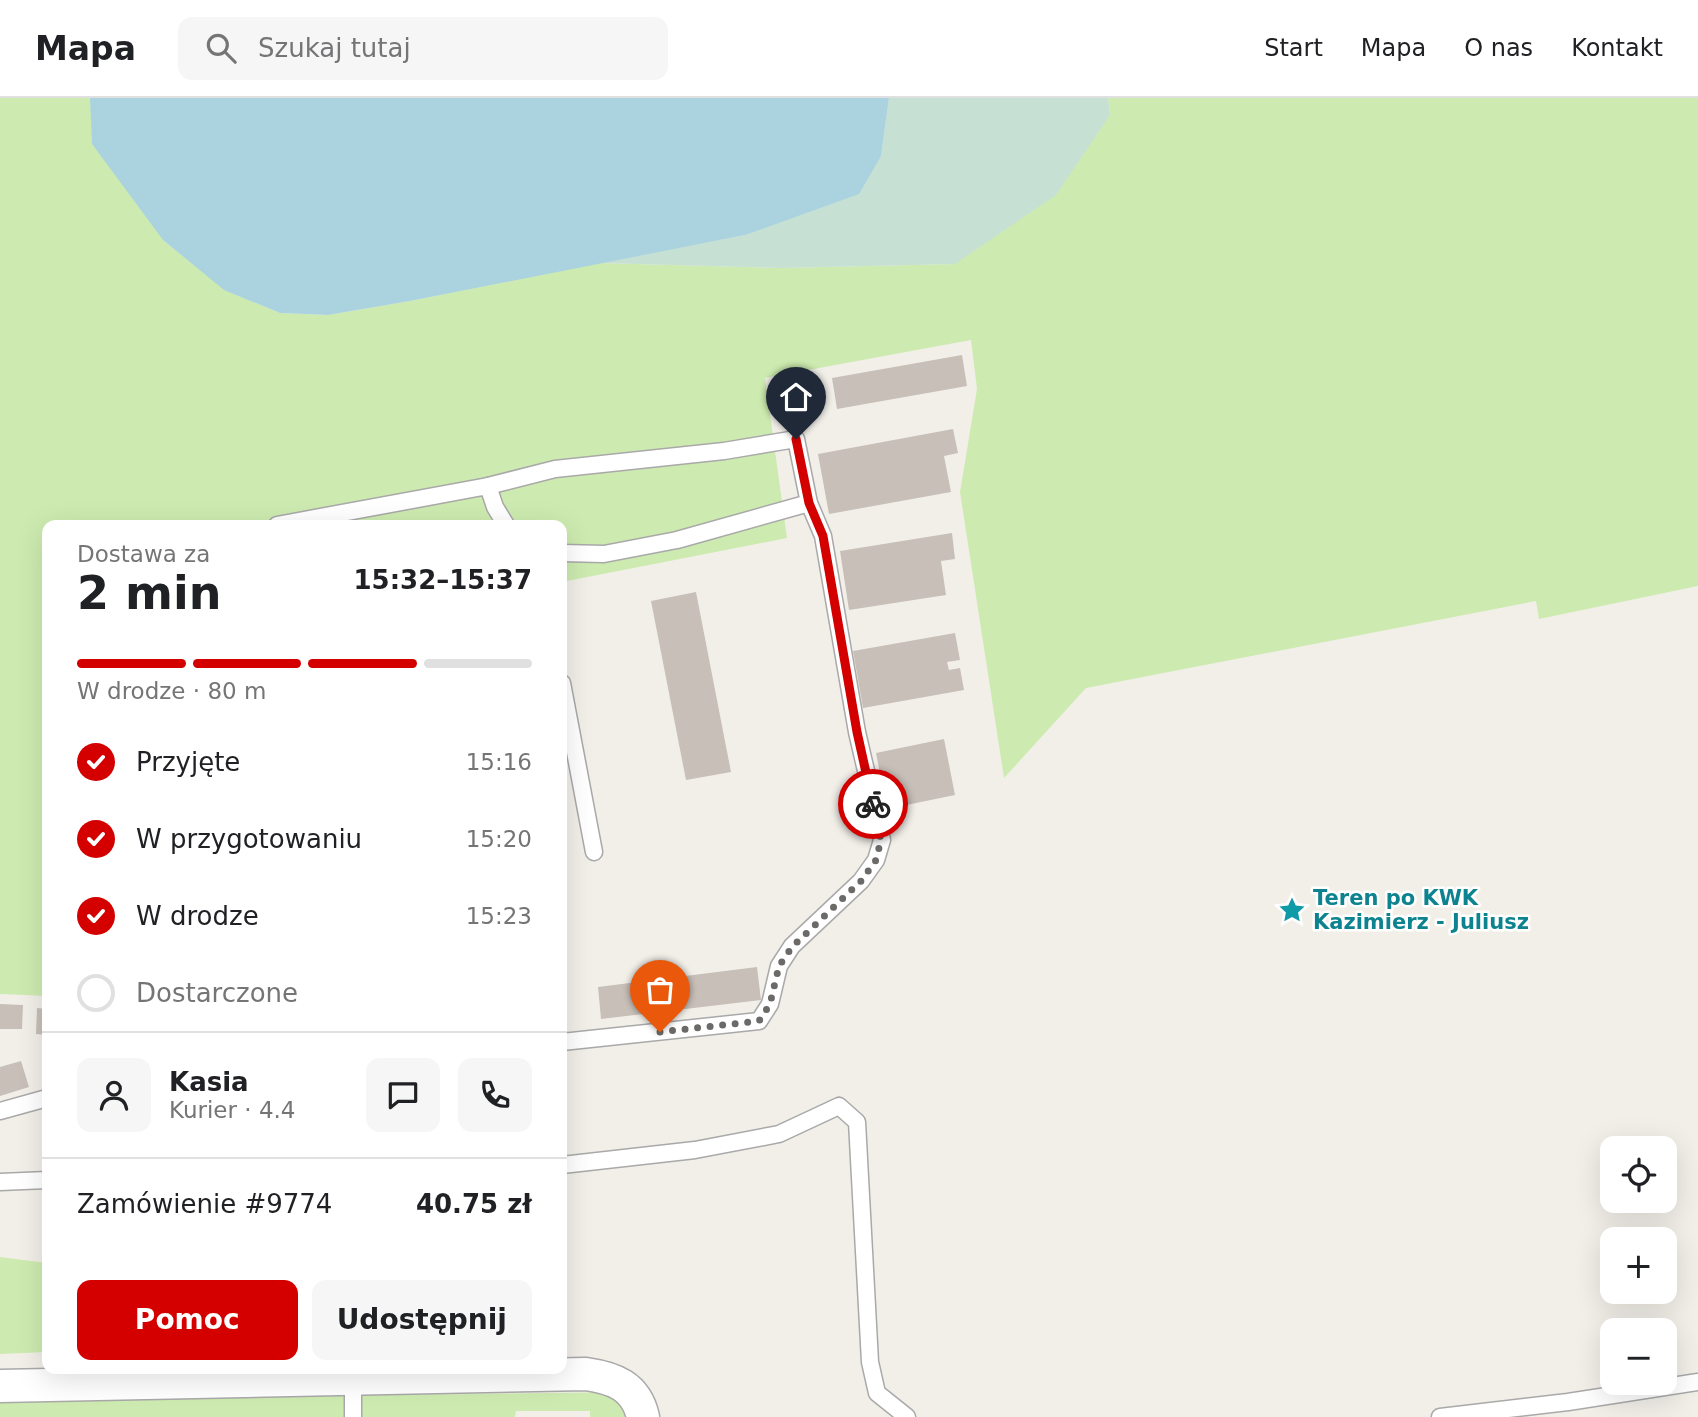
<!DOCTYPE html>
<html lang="pl">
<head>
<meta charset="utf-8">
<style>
	body { margin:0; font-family:"DejaVu Sans",sans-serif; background:#f6f6f6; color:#202124; height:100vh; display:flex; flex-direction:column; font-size:26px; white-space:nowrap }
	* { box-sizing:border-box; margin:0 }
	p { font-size:23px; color:#757577 }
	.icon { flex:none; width:38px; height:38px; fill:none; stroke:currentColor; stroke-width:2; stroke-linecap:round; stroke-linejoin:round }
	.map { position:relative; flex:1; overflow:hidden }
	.panel { position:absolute; left:42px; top:422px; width:525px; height:854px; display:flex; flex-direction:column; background:#fff; border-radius:14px; box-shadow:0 7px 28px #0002 }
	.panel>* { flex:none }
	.fabs { position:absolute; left:1600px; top:1038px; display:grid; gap:14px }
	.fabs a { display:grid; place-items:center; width:77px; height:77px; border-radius:14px; background:#fff; box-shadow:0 7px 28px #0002; font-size:35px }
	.pin { position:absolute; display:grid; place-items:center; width:60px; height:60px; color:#fff; margin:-72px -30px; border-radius:50% 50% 50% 0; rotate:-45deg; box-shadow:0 0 7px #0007 }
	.pin .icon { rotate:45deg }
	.courier { position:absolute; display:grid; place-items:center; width:70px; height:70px; margin:-35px; border:5px solid #d40000; border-radius:50%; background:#fff; color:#222; box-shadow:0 2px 9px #0007 }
	.head em { font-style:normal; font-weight:600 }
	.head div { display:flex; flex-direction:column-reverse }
	.head { display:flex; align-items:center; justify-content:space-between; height:119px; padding:0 35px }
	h1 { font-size:46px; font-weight:600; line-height:52px }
	.bar { display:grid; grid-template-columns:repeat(4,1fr); gap:10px 7px; align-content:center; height:84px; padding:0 35px }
	.bar i { height:9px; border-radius:5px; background:#e0e0e0 }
	.bar .on { background:#d40000 }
	.bar p { grid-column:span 4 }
	.line { display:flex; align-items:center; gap:18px; padding:0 35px; border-top:2px solid #e0e0e0 }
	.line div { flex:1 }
	.round { display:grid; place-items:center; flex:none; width:74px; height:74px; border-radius:14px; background:#f6f6f6 }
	ol { padding:0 35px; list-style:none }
	li { display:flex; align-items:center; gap:21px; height:77px }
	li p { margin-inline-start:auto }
	li .icon { padding:7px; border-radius:50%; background:#d40000; color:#fff; stroke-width:4 }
	li:last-child { color:#757577 }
	li i { width:38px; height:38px; border:4px solid #e0e0e0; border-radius:50% }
	.primary-button { display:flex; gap:14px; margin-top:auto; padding:14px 35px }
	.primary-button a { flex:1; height:80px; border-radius:14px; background:#d40000; color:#fff; font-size:28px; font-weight:600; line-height:80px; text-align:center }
	.primary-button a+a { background:#f6f6f6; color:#202124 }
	header { display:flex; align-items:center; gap:42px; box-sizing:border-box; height:98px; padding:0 35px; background:#fff; border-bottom:2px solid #e0e0e0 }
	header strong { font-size:33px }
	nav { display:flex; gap:38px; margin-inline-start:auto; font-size:24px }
	.search { width:490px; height:63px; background:#f6f6f6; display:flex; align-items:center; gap:18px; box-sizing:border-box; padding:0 24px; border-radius:14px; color:#757577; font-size:26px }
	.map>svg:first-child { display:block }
	.grass { fill:#cdebb0 }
	.wetland { fill:#c6e0d4 }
	.water { fill:#aad3df }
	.building { fill:#c7bfb8 }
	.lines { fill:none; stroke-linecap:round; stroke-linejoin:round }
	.lane-casing { stroke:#a9a9a9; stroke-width:19 }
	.street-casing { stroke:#a9a9a9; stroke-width:35 }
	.lane { stroke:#fff; stroke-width:16 }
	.street { stroke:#fff; stroke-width:32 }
	.done { stroke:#6b6a68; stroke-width:7; stroke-dasharray:0 12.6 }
	.route { stroke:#d40000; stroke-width:9 }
	.labels { text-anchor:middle; stroke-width:5; stroke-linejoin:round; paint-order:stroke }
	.culture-label { font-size:21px; font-weight:bold; fill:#0d838f; stroke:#fff; text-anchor:start }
</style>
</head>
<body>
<header>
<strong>Mapa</strong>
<div class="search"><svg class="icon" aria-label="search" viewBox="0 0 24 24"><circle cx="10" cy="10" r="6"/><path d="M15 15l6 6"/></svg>Szukaj tutaj</div>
<nav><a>Start</a><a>Mapa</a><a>O nas</a><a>Kontakt</a></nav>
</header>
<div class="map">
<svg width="1698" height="1319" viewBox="0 0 1698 1319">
	<rect width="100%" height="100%" fill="#f2efe9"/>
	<!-- grass -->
	<g class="grass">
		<path d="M0,0h93l70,142 62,50 55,23 48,2 82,-14 189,-38 183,5 173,-4 155,-149 -2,-17h590v488l-159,33 -3,-18 -450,87 -82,90 -44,-286 17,-103 -6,-49 -206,38 22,160 -225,44v-57h-515v471l-47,-2z"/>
		<path d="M0,1159l47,6v89l-47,2z"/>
		<path d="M628,1294l2,25h-40v-6h-74l-1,6h-515v-17z"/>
	</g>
	<!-- wetland -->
	<path class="wetland" d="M889,0h219l2,17 -54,80 -101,69 -173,4 -183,-5 146,-28 136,-79z"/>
	<!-- water -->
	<path class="water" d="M90,0h799l-8,58 -22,38 -114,41 -335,66 -82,14 -48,-2 -56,-23 -61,-50 -71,-96z"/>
	<!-- building -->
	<g class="building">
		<path d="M962,257l5,31 -130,23 -5,-31z"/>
		<path d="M953,331l5,24 -14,3 7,36 -122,22 -11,-60z"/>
		<path d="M952,435l3,26 -14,2 5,34 -97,15 -9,-59z"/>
		<path d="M696,494l35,180 -45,8 -35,-179z"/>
		<path d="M955,535l5,27 -13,2 2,8 11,-2 4,22 -101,18 -10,-57z"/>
		<path d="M944,641l11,56 -68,14 -11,-56z"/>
		<path d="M757,869l4,33 -160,19 -3,-32z"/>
		<path d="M0,906l23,1 -1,24h-22z"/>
		<path d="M37,910l10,1v26l-11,-1z"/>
		<path d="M21,963l8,26 -29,9v-29z"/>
	</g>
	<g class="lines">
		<!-- lane casing -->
		<g class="lane-casing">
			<g id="lane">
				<path d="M488,388l67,-17 169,-18 72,-12 13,64 14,33 34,196 25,108 -6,20 -15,21 -69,65 -13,20 -9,38 -11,17 -197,21"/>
				<path d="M277,427l211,-39 7,21 11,18"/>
				<path d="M562,455l42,1 73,-14 132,-37"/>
				<path d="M562,585l32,169"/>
				<path d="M0,1013l47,-13"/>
				<path d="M562,1067l133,-15 84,-16 60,-28 18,16 13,240 7,31 30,24"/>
				<path d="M0,1084l47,-2"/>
				<path d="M353,1319v-37"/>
				<path d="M1440,1319l128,-15 130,-20"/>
			</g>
		</g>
		<!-- street casing -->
		<g class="street-casing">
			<path id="street" d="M0,1288l586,-12c28,4 50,12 57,43"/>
		</g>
		<!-- lane -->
		<use href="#lane" class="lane"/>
		<!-- street -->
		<use href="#street" class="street"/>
	</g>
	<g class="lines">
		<!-- done -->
		<path class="done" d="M660,934l99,-11 11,-17 9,-38 13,-19 69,-66 15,-21 5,-20 -8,-36"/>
		<!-- route -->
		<path class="route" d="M796,341l13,64 14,33 34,196 16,72"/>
	</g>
	<!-- icons -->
	<defs>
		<g id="sight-bare" transform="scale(2.1)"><path d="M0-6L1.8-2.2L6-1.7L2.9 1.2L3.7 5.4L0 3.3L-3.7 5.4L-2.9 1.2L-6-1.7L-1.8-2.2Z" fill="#0f9aa8" stroke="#fff" stroke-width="2.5" paint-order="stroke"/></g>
	</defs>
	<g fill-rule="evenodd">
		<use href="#sight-bare" x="1292" y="812"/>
	</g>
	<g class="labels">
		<!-- culture labels -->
		<g class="culture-label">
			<text x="1313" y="807">Teren po KWK<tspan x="1313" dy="24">Kazimierz - Juliusz</tspan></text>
		</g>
	</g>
</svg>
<div class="fabs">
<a><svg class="icon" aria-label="locate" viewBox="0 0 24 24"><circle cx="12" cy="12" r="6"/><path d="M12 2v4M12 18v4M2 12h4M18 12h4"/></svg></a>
<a>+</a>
<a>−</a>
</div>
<div class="pin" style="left:660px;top:934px;background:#ea580c"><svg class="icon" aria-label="bag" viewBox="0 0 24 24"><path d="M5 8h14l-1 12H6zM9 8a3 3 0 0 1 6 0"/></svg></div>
<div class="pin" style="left:796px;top:341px;background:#1f2937"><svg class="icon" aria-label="home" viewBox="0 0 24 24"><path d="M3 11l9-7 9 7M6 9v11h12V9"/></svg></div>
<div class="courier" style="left:873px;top:706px"><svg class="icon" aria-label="bike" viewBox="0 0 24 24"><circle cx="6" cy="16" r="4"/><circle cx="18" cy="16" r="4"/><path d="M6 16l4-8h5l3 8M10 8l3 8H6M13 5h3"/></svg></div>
<section class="panel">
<div class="head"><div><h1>2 min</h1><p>Dostawa za</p></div><em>15:32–15:37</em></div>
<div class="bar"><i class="on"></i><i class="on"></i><i class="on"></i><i></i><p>W drodze · 80 m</p></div>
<ol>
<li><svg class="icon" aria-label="check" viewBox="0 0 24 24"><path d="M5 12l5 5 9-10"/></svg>Przyjęte<p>15:16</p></li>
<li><svg class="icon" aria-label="check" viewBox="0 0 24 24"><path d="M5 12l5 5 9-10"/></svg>W przygotowaniu<p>15:20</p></li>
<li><svg class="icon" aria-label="check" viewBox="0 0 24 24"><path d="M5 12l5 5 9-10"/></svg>W drodze<p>15:23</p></li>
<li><i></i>Dostarczone</li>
</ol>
<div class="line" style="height:126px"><a class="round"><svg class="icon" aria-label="person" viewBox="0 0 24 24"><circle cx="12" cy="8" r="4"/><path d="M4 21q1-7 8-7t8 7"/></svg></a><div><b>Kasia</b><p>Kurier · 4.4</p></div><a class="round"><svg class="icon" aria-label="chat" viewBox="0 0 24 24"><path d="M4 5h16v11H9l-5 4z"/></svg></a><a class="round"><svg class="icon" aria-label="phone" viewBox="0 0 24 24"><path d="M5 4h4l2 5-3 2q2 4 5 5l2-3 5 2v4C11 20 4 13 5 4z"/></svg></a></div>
<div class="line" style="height:91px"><div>Zamówienie #9774</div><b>40.75 zł</b></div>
<div class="primary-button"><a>Pomoc</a><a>Udostępnij</a></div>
</section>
</div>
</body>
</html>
